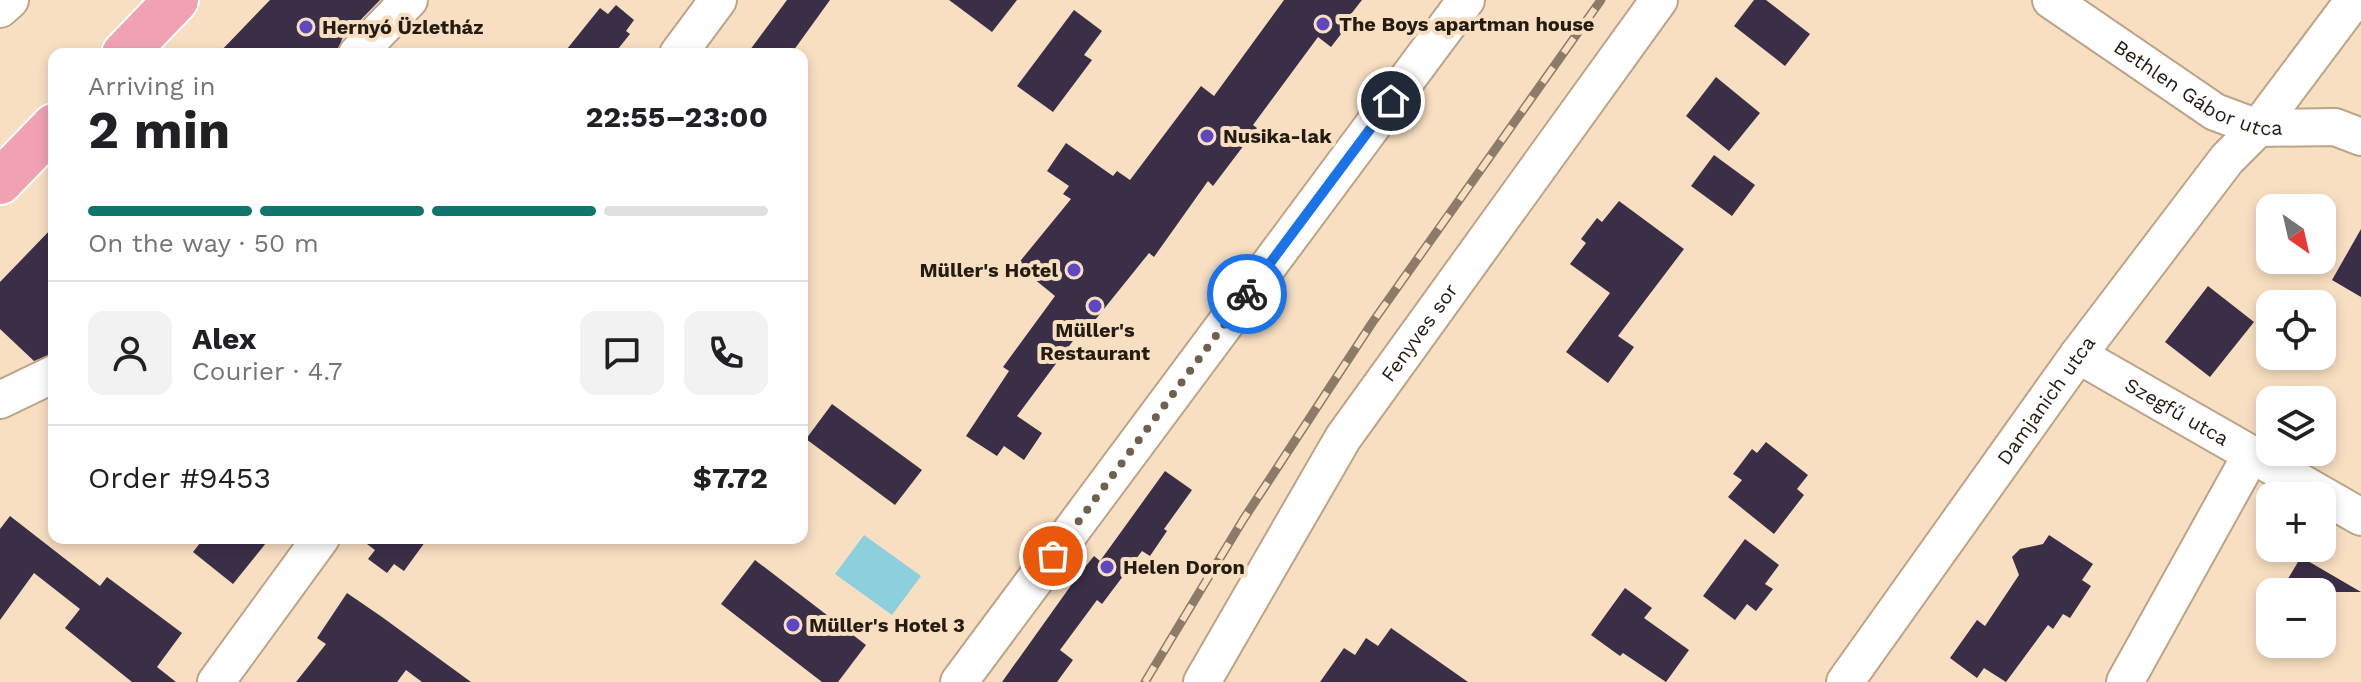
<!DOCTYPE html>
<html lang="en">
<head>
<meta charset="utf-8">
<style>
	body { margin:0; font-family:"Work Sans",sans-serif; background:#f2f2f2; color:#202124; height:100vh; display:flex; flex-direction:column; font-size:30px; white-space:nowrap }
	* { box-sizing:border-box; margin:0 }
	p { font-size:26px; color:#757577 }
	.icon { flex:none; width:44px; height:44px; fill:none; stroke:currentColor; stroke-width:2; stroke-linecap:round; stroke-linejoin:round }
	.map { position:relative; flex:1; overflow:hidden }
	.details { position:absolute; left:48px; top:48px; width:760px; height:496px; display:flex; flex-direction:column; background:#fff; border-radius:16px; box-shadow:0 4px 12px #0003 }
	.details>* { flex:none }
	.needle { width:52px; rotate:146deg }
	.buttons { position:absolute; left:2256px; top:194px; display:grid; gap:16px }
	.buttons a { display:grid; place-items:center; width:80px; height:80px; border-radius:16px; background:#fff; box-shadow:0 4px 12px #0003; font-size:40px }
	.pin { position:absolute; display:grid; place-items:center; width:68px; height:68px; color:#fff; margin:-34px; border:4px solid #fff; border-radius:50%; box-shadow:0 2px 8px #0007 }
	.courier { position:absolute; display:grid; place-items:center; width:80px; height:80px; margin:-40px; border:6px solid #1a73e8; border-radius:50%; background:#fff; color:#222; box-shadow:0 2px 10px #0007 }
	.headline em { font-style:normal; font-weight:700 }
	.headline div { display:flex; flex-direction:column-reverse }
	.headline { display:flex; align-items:center; justify-content:space-between; height:136px; padding:0 40px }
	h1 { font-size:52px; font-weight:700; line-height:60px }
	.bar { display:grid; grid-template-columns:repeat(4,1fr); gap:12px 8px; align-content:center; height:96px; padding:0 40px }
	.bar i { height:10px; border-radius:6px; background:#e0e0e0 }
	.bar .current { background:#0f766e }
	.bar p { grid-column:span 4 }
	.line { display:flex; align-items:center; gap:20px; padding:0 40px; border-top:2px solid #e0e0e0 }
	.line div { flex:1 }
	.round { display:grid; place-items:center; flex:none; width:84px; height:84px; border-radius:16px; background:#f2f2f2 }
	.map>svg:first-child { display:block }
	.water { fill:#8cd0dd }
	.building { fill:#3b2f48 }
	.lines { fill:none; stroke-linecap:round; stroke-linejoin:round }
	.minor-casing { stroke:#bca488; stroke-width:40 }
	.major-casing { stroke:#fff; stroke-width:48 }
	.minor { stroke:#fff; stroke-width:36 }
	.major { stroke:#f1a2b2; stroke-width:44 }
	.rail-casing { stroke:#8c7b68; stroke-width:9 }
	.rail { stroke:#f8dfc2; stroke-width:6; stroke-dasharray:18; stroke-linecap:butt }
	.done { stroke:#6f604f; stroke-width:8; stroke-dasharray:0 14.4 }
	.route { stroke:#1a73e8; stroke-width:10 }
	.poi-dot { fill:#5e47bf; stroke:#f8dfc2; stroke-width:3 }
	.labels { text-anchor:middle; stroke-width:8; stroke-linejoin:round; paint-order:stroke }
	.poi-label { font-size:20px; font-weight:bold; fill:#251c11; stroke:#f8dfc2; text-anchor:start }
	.street-label { font-size:20px; fill:#251c11; stroke:#f8dfc2 }
</style>
</head>
<body>
<div class="map">
<svg width="2361" height="682" viewBox="0 0 2361 682">
	<rect width="100%" height="100%" fill="#f8dfc2"/>
	<!-- water -->
	<path class="water" d="M864,535l57,41 -29,39 -57,-41z"/>
	<!-- building -->
	<g class="building">
		<path d="M270,0h110l-38,39 -5,15h-119z"/>
		<path d="M787,0h43l-39,54h-44z"/>
		<path d="M949,0h68l-25,32z"/>
		<path d="M1284,0h78l-18,23 4,2 -17,22 -13,-10 -65,88 4,3 -44,58 -5,-5 -54,76 -5,-4 -58,72 -4,-3 -70,94 25,17 -18,27 -20,-14 -7,10 -31,-20 43,-65 -6,-4 52,-71 -38,-31 54,-66 -8,-5 6,-8 -22,-15 19,-28 47,33 4,-5 13,9 71,-94 13,10z"/>
		<path d="M1754,0h12l44,34 -25,32 -51,-40z"/>
		<path d="M616,5l18,15 -8,11 4,3 -16,20h-51l37,-46 8,6z"/>
		<path d="M1074,10l28,21 -18,24 8,5 -39,52 -36,-26z"/>
		<path d="M1716,77l44,36 -31,38 -43,-35z"/>
		<path d="M1714,155l41,30 -23,31 -41,-30z"/>
		<path d="M1619,201l65,48 -66,87 16,11 -26,36 -42,-31 44,-59 -40,-29 16,-21 -5,-4 16,-21 5,4z"/>
		<path d="M54,226v127l-20,8 -34,-32v-47z"/>
		<path d="M2361,229v68l-29,-17z"/>
		<path d="M2208,286l46,36 -44,55 -45,-35z"/>
		<path d="M832,404l90,66 -27,35 -89,-66z"/>
		<path d="M1766,442l42,33 -11,14 7,6 -30,39 -46,-37 14,-17 -9,-6 19,-25 5,4z"/>
		<path d="M1165,471l27,19 -28,39 3,2 -17,25 -8,-5 -40,53 -5,-4 -37,50 13,10 -16,22h-55l75,-105 17,-21 6,5z"/>
		<path d="M10,516l90,70 7,-9 75,56 -25,34 19,15h-44l-67,-54 15,-19 -46,-36 -34,47v-91z"/>
		<path d="M2049,535l44,29 -11,16 9,6 -21,32 -7,-4 -10,15 -5,-4 -42,57 -22,-14 -7,10 -27,-20 27,-38 8,6 34,-51 -7,-18 8,-8 23,-5z"/>
		<path d="M204,538h66l-37,46 -40,-32z"/>
		<path d="M359,538h69l-24,33 -10,-7 -7,9 -19,-14 7,-9z"/>
		<path d="M1745,539l34,26 -14,19 8,5 -17,22 -9,-7 -12,16 -32,-24z"/>
		<path d="M2301,557l60,35h-81z"/>
		<path d="M755,560l111,85 -28,37h-16l-101,-78z"/>
		<path d="M1625,588l27,20 -8,10 45,32 -23,32 -43,-29 -3,3 -29,-21z"/>
		<path d="M347,593l35,24 89,65h-49l-16,-12 -9,12h-101l30,-38 -9,-6z"/>
		<path d="M1391,628l77,54h-148l24,-34 11,7 11,-17 12,8z"/>
	</g>
	<g class="lines">
		<!-- minor casing -->
		<g class="minor-casing">
			<g id="minor">
				<path id="s1" d="M2051,0l164,112 43,16 77,-1 26,10"/>
				<path d="M0,9l10,-9"/>
				<path d="M357,54l52,-54"/>
				<path d="M678,54l40,-54"/>
				<path id="s2" d="M2078,355l283,162"/>
				<path d="M0,400l54,-26"/>
				<path d="M216,682l105,-144"/>
				<path d="M959,682l507,-682"/>
				<path id="s3" d="M1202,682l141,-244 316,-438"/>
				<path id="s4" d="M1845,682l233,-327 149,-196 31,-31 96,-128"/>
				<path d="M2125,682l126,-227"/>
			</g>
		</g>
		<!-- major casing -->
		<g class="major-casing">
			<g id="major">
				<path d="M124,54l52,-54"/>
				<path d="M0,182l54,-56"/>
			</g>
		</g>
		<!-- minor -->
		<use href="#minor" class="minor"/>
		<!-- major -->
		<use href="#major" class="major"/>
		<!-- rail casing -->
		<g class="rail-casing">
			<path id="rail" d="M1145,682l98,-162 129,-197 229,-323"/>
		</g>
		<!-- rail -->
		<use href="#rail" class="rail"/>
	</g>
	<g class="lines">
		<!-- done -->
		<path class="done" d="M1053,556l194,-262"/>
		<!-- route -->
		<path class="route" d="M1247,294l144,-193"/>
	</g>
	<!-- markers -->
	<g class="poi-dot">
		<circle cx="1323" cy="24" r="8"/>
		<circle cx="306" cy="27" r="8"/>
		<circle cx="1207" cy="136" r="8"/>
		<circle cx="1074" cy="270" r="8"/>
		<circle cx="1095" cy="306" r="8"/>
		<circle cx="1107" cy="567" r="8"/>
		<circle cx="793" cy="625" r="8"/>
	</g>
	<g class="labels">
		<!-- poi labels -->
		<g class="poi-label">
			<text x="1339" y="31">The Boys apartman house</text>
			<text x="322" y="34">Hernyó Üzletház</text>
			<text x="1223" y="143">Nusika-lak</text>
			<text x="1058" y="277" text-anchor="end">Müller's Hotel</text>
			<text x="1095" y="337" text-anchor="middle">Müller's<tspan x="1095" dy="23">Restaurant</tspan></text>
			<text x="1123" y="574">Helen Doron</text>
			<text x="809" y="632">Müller's Hotel 3</text>
		</g>
		<!-- street labels -->
		<g class="street-label">
			<text dy="7" stroke="none"><textPath href="#s1" startOffset="174">Bethlen Gábor utca</textPath></text>
			<text dy="7" stroke="none"><textPath href="#s3" startOffset="412">Fenyves sor</textPath></text>
			<text dy="7" stroke="none"><textPath href="#s4" startOffset="346">Damjanich utca</textPath></text>
			<text dy="7" stroke="none"><textPath href="#s2" startOffset="114">Szegfű utca</textPath></text>
		</g>
	</g>
</svg>
<div class="buttons">
<a><svg class="needle" viewBox="-14 -14 28 28"><path d="M0-13l5 13h-10z" fill="#e53935"/><path d="M0 13l5-13h-10z" fill="#757577"/></svg></a>
<a><svg class="icon" aria-label="locate" viewBox="0 0 24 24"><circle cx="12" cy="12" r="6"/><path d="M12 2v4M12 18v4M2 12h4M18 12h4"/></svg></a>
<a><svg class="icon" aria-label="layers" viewBox="0 0 24 24"><path d="M12 4l9 5-9 5-9-5zM3 14l9 5 9-5"/></svg></a>
<a>+</a>
<a>−</a>
</div>
<div class="pin" style="left:1053px;top:556px;background:#ea580c"><svg class="icon" aria-label="bag" viewBox="0 0 24 24"><path d="M5 8h14l-1 12H6zM9 8a3 3 0 0 1 6 0"/></svg></div>
<div class="pin" style="left:1391px;top:101px;background:#1f2937"><svg class="icon" aria-label="home" viewBox="0 0 24 24"><path d="M3 11l9-7 9 7M6 9v11h12V9"/></svg></div>
<div class="courier" style="left:1247px;top:294px"><svg class="icon" aria-label="bike" viewBox="0 0 24 24"><circle cx="6" cy="16" r="4"/><circle cx="18" cy="16" r="4"/><path d="M6 16l4-8h5l3 8M10 8l3 8H6M13 5h3"/></svg></div>
<section class="details">
<div class="headline"><div><h1>2 min</h1><p>Arriving in</p></div><em>22:55–23:00</em></div>
<div class="bar"><i class="current"></i><i class="current"></i><i class="current"></i><i></i><p>On the way · 50 m</p></div>
<div class="line" style="height:144px"><a class="round"><svg class="icon" aria-label="person" viewBox="0 0 24 24"><circle cx="12" cy="8" r="4"/><path d="M4 21q1-7 8-7t8 7"/></svg></a><div><b>Alex</b><p>Courier · 4.7</p></div><a class="round"><svg class="icon" aria-label="chat" viewBox="0 0 24 24"><path d="M4 5h16v11H9l-5 4z"/></svg></a><a class="round"><svg class="icon" aria-label="phone" viewBox="0 0 24 24"><path d="M5 4h4l2 5-3 2q2 4 5 5l2-3 5 2v4C11 20 4 13 5 4z"/></svg></a></div>
<div class="line" style="height:104px"><div>Order #9453</div><b>$7.72</b></div>
</section>
</div>
</body>
</html>
